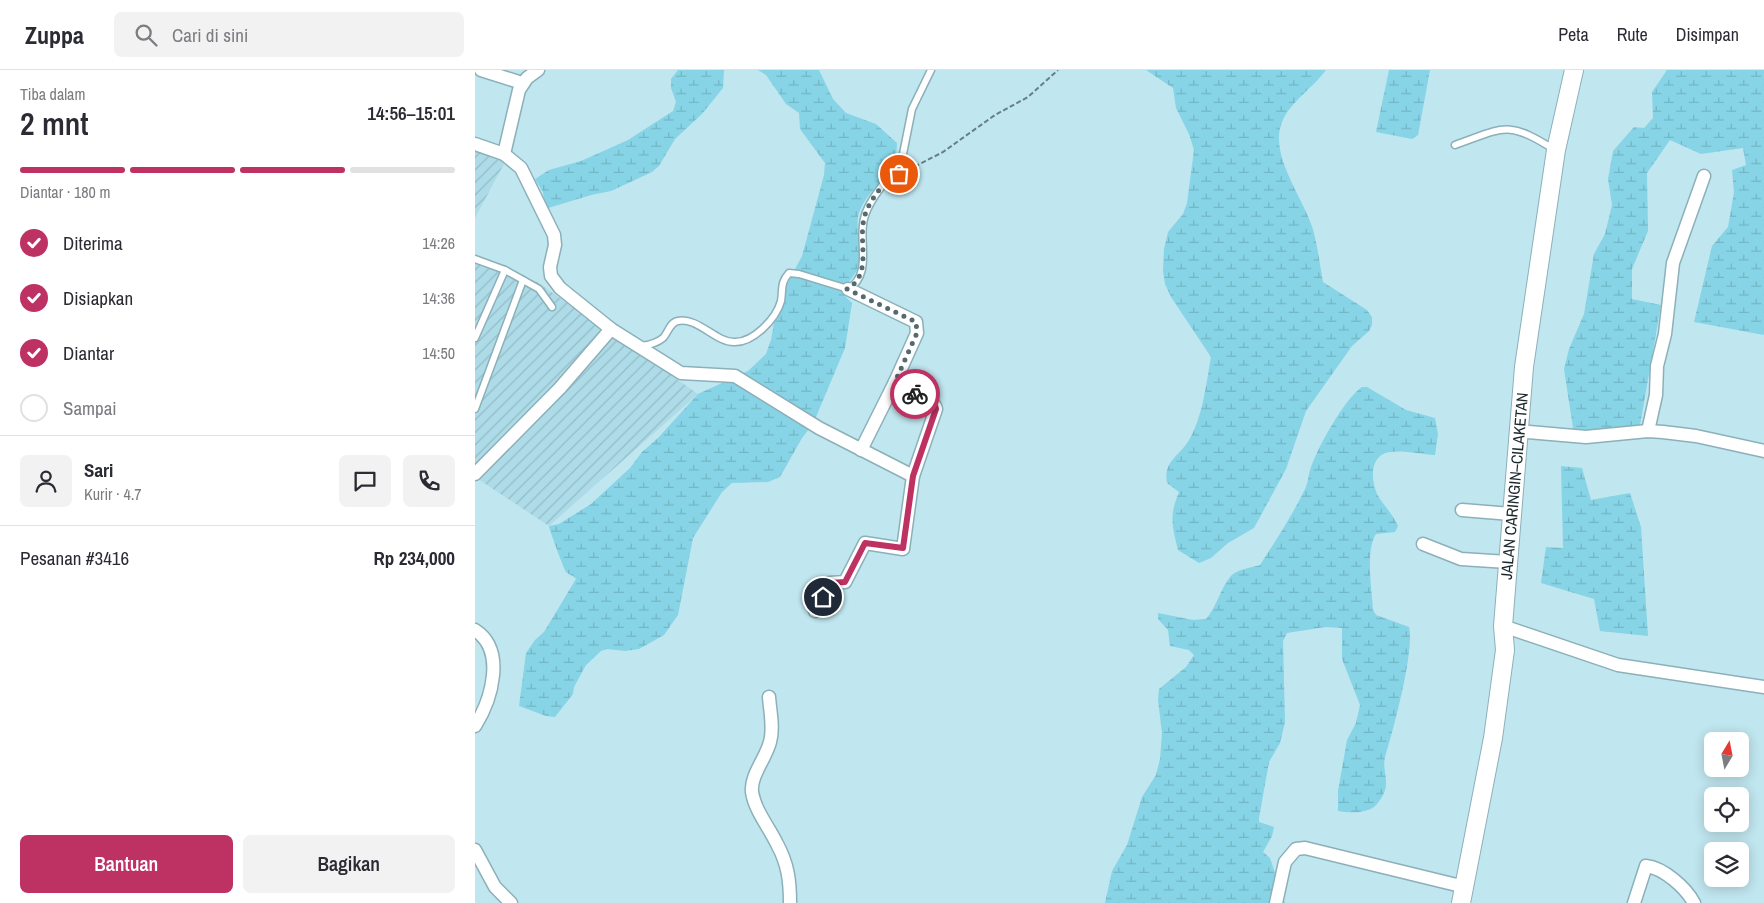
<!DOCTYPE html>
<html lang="id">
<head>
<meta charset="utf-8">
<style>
	body { margin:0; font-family:"Archivo Narrow",sans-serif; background:#f2f2f3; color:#2b2b33; height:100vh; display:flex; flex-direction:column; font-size:19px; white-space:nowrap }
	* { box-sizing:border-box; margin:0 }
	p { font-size:16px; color:#7c7c81 }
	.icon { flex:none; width:28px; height:28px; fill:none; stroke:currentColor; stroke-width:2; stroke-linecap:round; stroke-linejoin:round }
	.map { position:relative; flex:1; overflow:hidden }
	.details { display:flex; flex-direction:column; background:#fff; width:475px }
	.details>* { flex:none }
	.needle { width:32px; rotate:10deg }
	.tools { position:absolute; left:1229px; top:662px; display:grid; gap:10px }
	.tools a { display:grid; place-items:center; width:45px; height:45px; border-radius:8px; background:#fff; box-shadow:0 2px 12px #0003; font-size:25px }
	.pin { position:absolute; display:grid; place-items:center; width:42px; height:42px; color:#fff; margin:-21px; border:2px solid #fff; border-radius:50%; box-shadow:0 1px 5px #0007 }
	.courier { position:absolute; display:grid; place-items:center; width:50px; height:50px; margin:-25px; border:4px solid #be3163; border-radius:50%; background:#fff; color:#222; box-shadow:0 1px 6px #0007 }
	.head em { font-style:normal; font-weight:600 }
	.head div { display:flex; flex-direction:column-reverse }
	.head { display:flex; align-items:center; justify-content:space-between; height:85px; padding:0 20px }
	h1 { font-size:32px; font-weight:600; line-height:38px }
	.bar { display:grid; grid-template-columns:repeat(4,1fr); gap:8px 5px; align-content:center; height:60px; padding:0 20px }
	.bar i { height:6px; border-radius:4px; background:#e1e1e2 }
	.bar .on { background:#be3163 }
	.bar p { grid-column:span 4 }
	.line { display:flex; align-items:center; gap:12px; padding:0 20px; border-top:1px solid #e1e1e2 }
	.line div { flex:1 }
	.round { display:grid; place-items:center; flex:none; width:52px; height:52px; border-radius:8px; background:#f2f2f3 }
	ol { padding:0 20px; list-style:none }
	li { display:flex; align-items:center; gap:15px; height:55px }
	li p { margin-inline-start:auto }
	li .icon { padding:5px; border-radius:50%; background:#be3163; color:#fff; stroke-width:4 }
	li:last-child { color:#7c7c81 }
	li i { width:28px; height:28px; border:2px solid #e1e1e2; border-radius:50% }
	.cta { display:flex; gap:10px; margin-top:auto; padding:10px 20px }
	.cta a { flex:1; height:58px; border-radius:8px; background:#be3163; color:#fff; font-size:20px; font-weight:600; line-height:58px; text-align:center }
	.cta a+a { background:#f2f2f3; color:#2b2b33 }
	header { display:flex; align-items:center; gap:30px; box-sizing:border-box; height:70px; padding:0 25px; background:#fff; border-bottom:1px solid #e1e1e2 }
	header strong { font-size:24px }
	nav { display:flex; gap:28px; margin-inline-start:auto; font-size:18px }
	.search { width:350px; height:45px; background:#f2f2f3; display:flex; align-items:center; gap:12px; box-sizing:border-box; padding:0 18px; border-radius:8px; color:#7c7c81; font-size:19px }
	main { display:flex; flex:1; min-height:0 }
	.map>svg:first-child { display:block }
	.industrial { fill:url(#industrial-furrows) }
	.wetland { fill:url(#wetland-marsh) }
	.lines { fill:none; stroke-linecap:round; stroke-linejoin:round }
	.lane-casing { stroke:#8cb0b9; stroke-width:9 }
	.street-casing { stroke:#8cb0b9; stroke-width:15 }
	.secondary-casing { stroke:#8cb0b9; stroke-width:20 }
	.path { stroke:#667f85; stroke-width:2; stroke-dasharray:5 2.5; stroke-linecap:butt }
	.lane { stroke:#fff; stroke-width:6 }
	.street { stroke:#fff; stroke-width:12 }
	.secondary { stroke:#fff; stroke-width:18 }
	.done { stroke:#546a70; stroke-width:5; stroke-dasharray:0 9 }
	.route { stroke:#be3163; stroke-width:6 }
	.labels { text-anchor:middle; stroke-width:4; stroke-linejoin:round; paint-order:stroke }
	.street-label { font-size:16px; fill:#1a282c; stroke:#fff }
</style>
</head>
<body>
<header>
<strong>Zuppa</strong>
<div class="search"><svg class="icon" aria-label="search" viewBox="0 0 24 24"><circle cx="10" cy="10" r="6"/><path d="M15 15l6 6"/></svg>Cari di sini</div>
<nav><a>Peta</a><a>Rute</a><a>Disimpan</a></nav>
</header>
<main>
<section class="details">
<div class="head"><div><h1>2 mnt</h1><p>Tiba dalam</p></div><em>14:56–15:01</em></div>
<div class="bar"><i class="on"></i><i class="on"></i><i class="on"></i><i></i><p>Diantar · 180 m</p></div>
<ol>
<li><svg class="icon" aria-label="check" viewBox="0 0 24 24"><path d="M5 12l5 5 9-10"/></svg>Diterima<p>14:26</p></li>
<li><svg class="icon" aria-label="check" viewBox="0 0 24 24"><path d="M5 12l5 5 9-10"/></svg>Disiapkan<p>14:36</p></li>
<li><svg class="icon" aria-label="check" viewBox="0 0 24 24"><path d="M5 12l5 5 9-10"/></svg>Diantar<p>14:50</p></li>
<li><i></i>Sampai</li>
</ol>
<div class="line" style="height:90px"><a class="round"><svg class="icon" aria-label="person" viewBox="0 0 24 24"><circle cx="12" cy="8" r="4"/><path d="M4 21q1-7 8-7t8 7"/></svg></a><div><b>Sari</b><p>Kurir · 4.7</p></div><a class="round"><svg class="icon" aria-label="chat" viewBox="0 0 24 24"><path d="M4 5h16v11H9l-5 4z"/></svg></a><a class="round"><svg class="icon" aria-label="phone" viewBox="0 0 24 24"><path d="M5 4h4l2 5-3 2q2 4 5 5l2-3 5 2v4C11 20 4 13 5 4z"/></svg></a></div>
<div class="line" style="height:65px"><div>Pesanan #3416</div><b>Rp 234,000</b></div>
<div class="cta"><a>Bantuan</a><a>Bagikan</a></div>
</section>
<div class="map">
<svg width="1289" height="833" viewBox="0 0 1289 833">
	<defs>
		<pattern id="industrial-furrows" width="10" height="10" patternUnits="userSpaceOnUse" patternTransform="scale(1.25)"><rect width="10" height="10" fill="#addbe7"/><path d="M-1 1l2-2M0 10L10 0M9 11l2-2" fill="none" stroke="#94bcc6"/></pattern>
		<pattern id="wetland-marsh" width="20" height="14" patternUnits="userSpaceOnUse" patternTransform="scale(1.25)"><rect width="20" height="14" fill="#86d4e6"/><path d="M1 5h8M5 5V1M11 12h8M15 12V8" fill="none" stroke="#73b6c5"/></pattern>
	</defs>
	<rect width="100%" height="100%" fill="#c0e6ef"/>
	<!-- industrial -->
	<g class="industrial">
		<path d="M0,77l31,13 -31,58z"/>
		<path d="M0,188l62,24 161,112 -149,132 -74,-49z"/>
	</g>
	<!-- wetland -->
	<g class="wetland">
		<path d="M203,0h46l-1,18 -21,26 -27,25 -16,27 -7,6 -41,19 -20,4 -46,14 -2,-17 -8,-13 14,-9 32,-9 47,-21 45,-29 3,-9 -5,-14v-9z"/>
		<path d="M283,0h61l14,29 13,14 30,11 21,19c0,34 -29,43 -38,70 -5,15 5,33 1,50 -3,10 -13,21 -19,29l11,11 -7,45 -32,76 -11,14 -22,39 -12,5 -36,1 -10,9 -29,46 -15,77 -14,20 -25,14 -14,2 -18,-2 -6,2 -15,14 -12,22 -1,7 -18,23 -9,-1 -27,-10 7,-53 9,-13 9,-8 32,-53c-3,-4 -7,-4 -10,-7 -2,-3 -17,-43 -17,-46l10,-2 32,-20 39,-36 12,-16 16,-14 40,-44 50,-23 18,-17 5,-14 7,-39 24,-45 22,-81 1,-12 -25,-34 -1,-16 -13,-9 -20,-29z"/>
		<path d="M671,0h180c-13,18 -36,32 -44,52 -14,34 24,79 32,111 4,16 6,33 9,49l44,28 5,7v8l-3,6 -17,15 -46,65 -20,58 -32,59 -26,15 -17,15 -12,5 -21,-13c-6,-25 -9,-34 1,-58l-12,-9c-4,-22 12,-26 22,-43 14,-24 17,-56 22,-83l-40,-60 -6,-13 -2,-13 1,-22 4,-17 15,-18 4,-11 7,-53 -5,-16 -13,-26 -3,-20z"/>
		<path d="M914,0h41l-12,65 -6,4 -36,-7z"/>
		<path d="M1192,0h97v265l-70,-13 18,-76 16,-19 6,-35 -2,-22 14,-5 -3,-17 -42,6 -31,-14 -23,33 1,58 -16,38v30l29,6 -22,126 -64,10 -11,-72 5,-20 15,-35 10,-60 11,-20 7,-29 -4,-26 5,-28 21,-24 10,1 9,-10 -1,-26z"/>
		<path d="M887,317h5l39,23 29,8 3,16 -3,21c-13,-1 -32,-5 -46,-3 -20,4 -18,28 -12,42 6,11 16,20 21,32l-3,6 -19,2c-11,16 -4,57 -3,76l3,5 33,12c6,23 -16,104 -24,130 -4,16 9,27 -8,47 -8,10 -28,9 -39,7v-20l9,-51 9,-17 4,-18 -18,-46v-31l-17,-1 -38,6 -4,8 2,81 -5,21 -11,19 -10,56v4l15,5 -2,9 -9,16 7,6 15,45h-180l7,-32 15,-26 15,-48 14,-22 4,-16 2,-26 -4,-33 1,-11 27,-22 8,-12 -5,-5 -19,-4 -2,-16 -10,-11v-6l35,7 13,-1c11,-12 14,-30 24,-42 6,-8 21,-9 30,-12 16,-25 32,-49 45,-76 3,-6 3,-12 5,-19 6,-20 35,-72 52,-83z"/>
		<path d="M1086,396l21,2 9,32 39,-7 11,34 7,109 -48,-5 -6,-32 -53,-16 5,-36 17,1z"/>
	</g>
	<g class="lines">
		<!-- lane casing -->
		<g class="lane-casing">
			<g id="lane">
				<path d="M980,75c50,-18 52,-25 100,5"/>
				<path d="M0,189l30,11 34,19 13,18"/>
				<path d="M0,268l30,-68"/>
				<path d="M166,276c8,-1 16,-3 22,-8 5,-5 7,-16 15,-17 20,-4 37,21 56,21 19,1 42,-23 47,-41 2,-12 -1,-18 8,-28l10,1 49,15c23,-13 12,-43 15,-64 1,-13 8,-24 16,-35 6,-9 9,-12 20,-16l13,-65 19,-39"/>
				<path d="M0,339l48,-129"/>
			</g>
		</g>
		<!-- street casing -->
		<g class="street-casing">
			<g id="street">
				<path d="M6,0l41,13"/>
				<path d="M0,74l29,10 17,14 33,67 1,10 -5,22 1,9 9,12 51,41 70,44 54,3 84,52 94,48"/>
				<path d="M29,84l15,-64 8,-12 11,-8"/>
				<path d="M1042,361l69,6 62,-6 15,1 33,4 68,15"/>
				<path d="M1173,361l8,-36 1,-29 8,-32 8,-71 31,-87"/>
				<path d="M386,380l34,-68"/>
				<path d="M0,404l85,-86 51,-59"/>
				<path d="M987,440l49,4"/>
				<path d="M948,474l38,15 47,3"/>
				<path d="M340,541l15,-28 15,-1 20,-39 38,6 10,-73 23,-67 -1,-3 -40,-24 22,-49 -1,-11 -68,-33"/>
				<path d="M1028,556l115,39 146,22"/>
				<path d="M0,560c31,20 17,69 0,96"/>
				<path d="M294,627c1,14 5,31 1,45 -4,16 -20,34 -18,50 3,19 17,35 25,52 11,20 13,37 13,59"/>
				<path d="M0,780l20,37 16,16"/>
				<path d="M801,833l9,-41 11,-13 9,-1 160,39"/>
				<path d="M1159,833l12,-37c18,2 40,22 48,37"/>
			</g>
		</g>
		<!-- secondary casing -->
		<g class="secondary-casing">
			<path id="secondary" d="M986,833l32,-165 12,-88 -2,-24 21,-259 32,-217 18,-80"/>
		</g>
		<!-- path -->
		<path class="path" d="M433,100l35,-18 52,-37 33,-18 30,-27"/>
		<!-- lane -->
		<use href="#lane" class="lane"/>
		<!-- street -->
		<use href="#street" class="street"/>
		<!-- secondary -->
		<use href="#secondary" class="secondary"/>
	</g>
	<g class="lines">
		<!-- done -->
		<path class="done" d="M424,104c-11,4 -14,7 -20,16 -8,11 -15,22 -16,35 -3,21 8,51 -16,64l69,33 1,11 -22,49 20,12"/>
		<!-- route -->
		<path class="route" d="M348,527l7,-14 15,-1 20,-39 38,5 10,-72 23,-67 -1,-3 -20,-12"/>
	</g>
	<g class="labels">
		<!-- street labels -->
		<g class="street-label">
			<text transform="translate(1039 416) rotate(-85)" y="6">JALAN CARINGIN–CILAKETAN</text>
		</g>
	</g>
</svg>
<div class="tools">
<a><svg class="needle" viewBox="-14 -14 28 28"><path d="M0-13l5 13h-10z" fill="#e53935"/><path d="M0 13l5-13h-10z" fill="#7c7c81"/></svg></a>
<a><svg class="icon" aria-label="locate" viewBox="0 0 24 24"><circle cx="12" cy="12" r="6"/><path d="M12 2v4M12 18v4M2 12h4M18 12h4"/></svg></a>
<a><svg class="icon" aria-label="layers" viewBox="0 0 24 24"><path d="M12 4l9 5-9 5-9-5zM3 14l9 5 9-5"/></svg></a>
</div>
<div class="pin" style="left:424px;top:104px;background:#ea580c"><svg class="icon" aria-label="bag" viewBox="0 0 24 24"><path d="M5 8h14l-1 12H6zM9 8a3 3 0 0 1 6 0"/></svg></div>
<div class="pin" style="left:348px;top:527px;background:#1f2937"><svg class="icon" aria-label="home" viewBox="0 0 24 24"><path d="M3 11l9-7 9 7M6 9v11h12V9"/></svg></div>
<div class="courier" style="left:440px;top:324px"><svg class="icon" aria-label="bike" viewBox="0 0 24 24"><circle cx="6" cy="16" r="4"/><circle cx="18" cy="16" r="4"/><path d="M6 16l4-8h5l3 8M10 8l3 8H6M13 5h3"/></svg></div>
</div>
</main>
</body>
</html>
